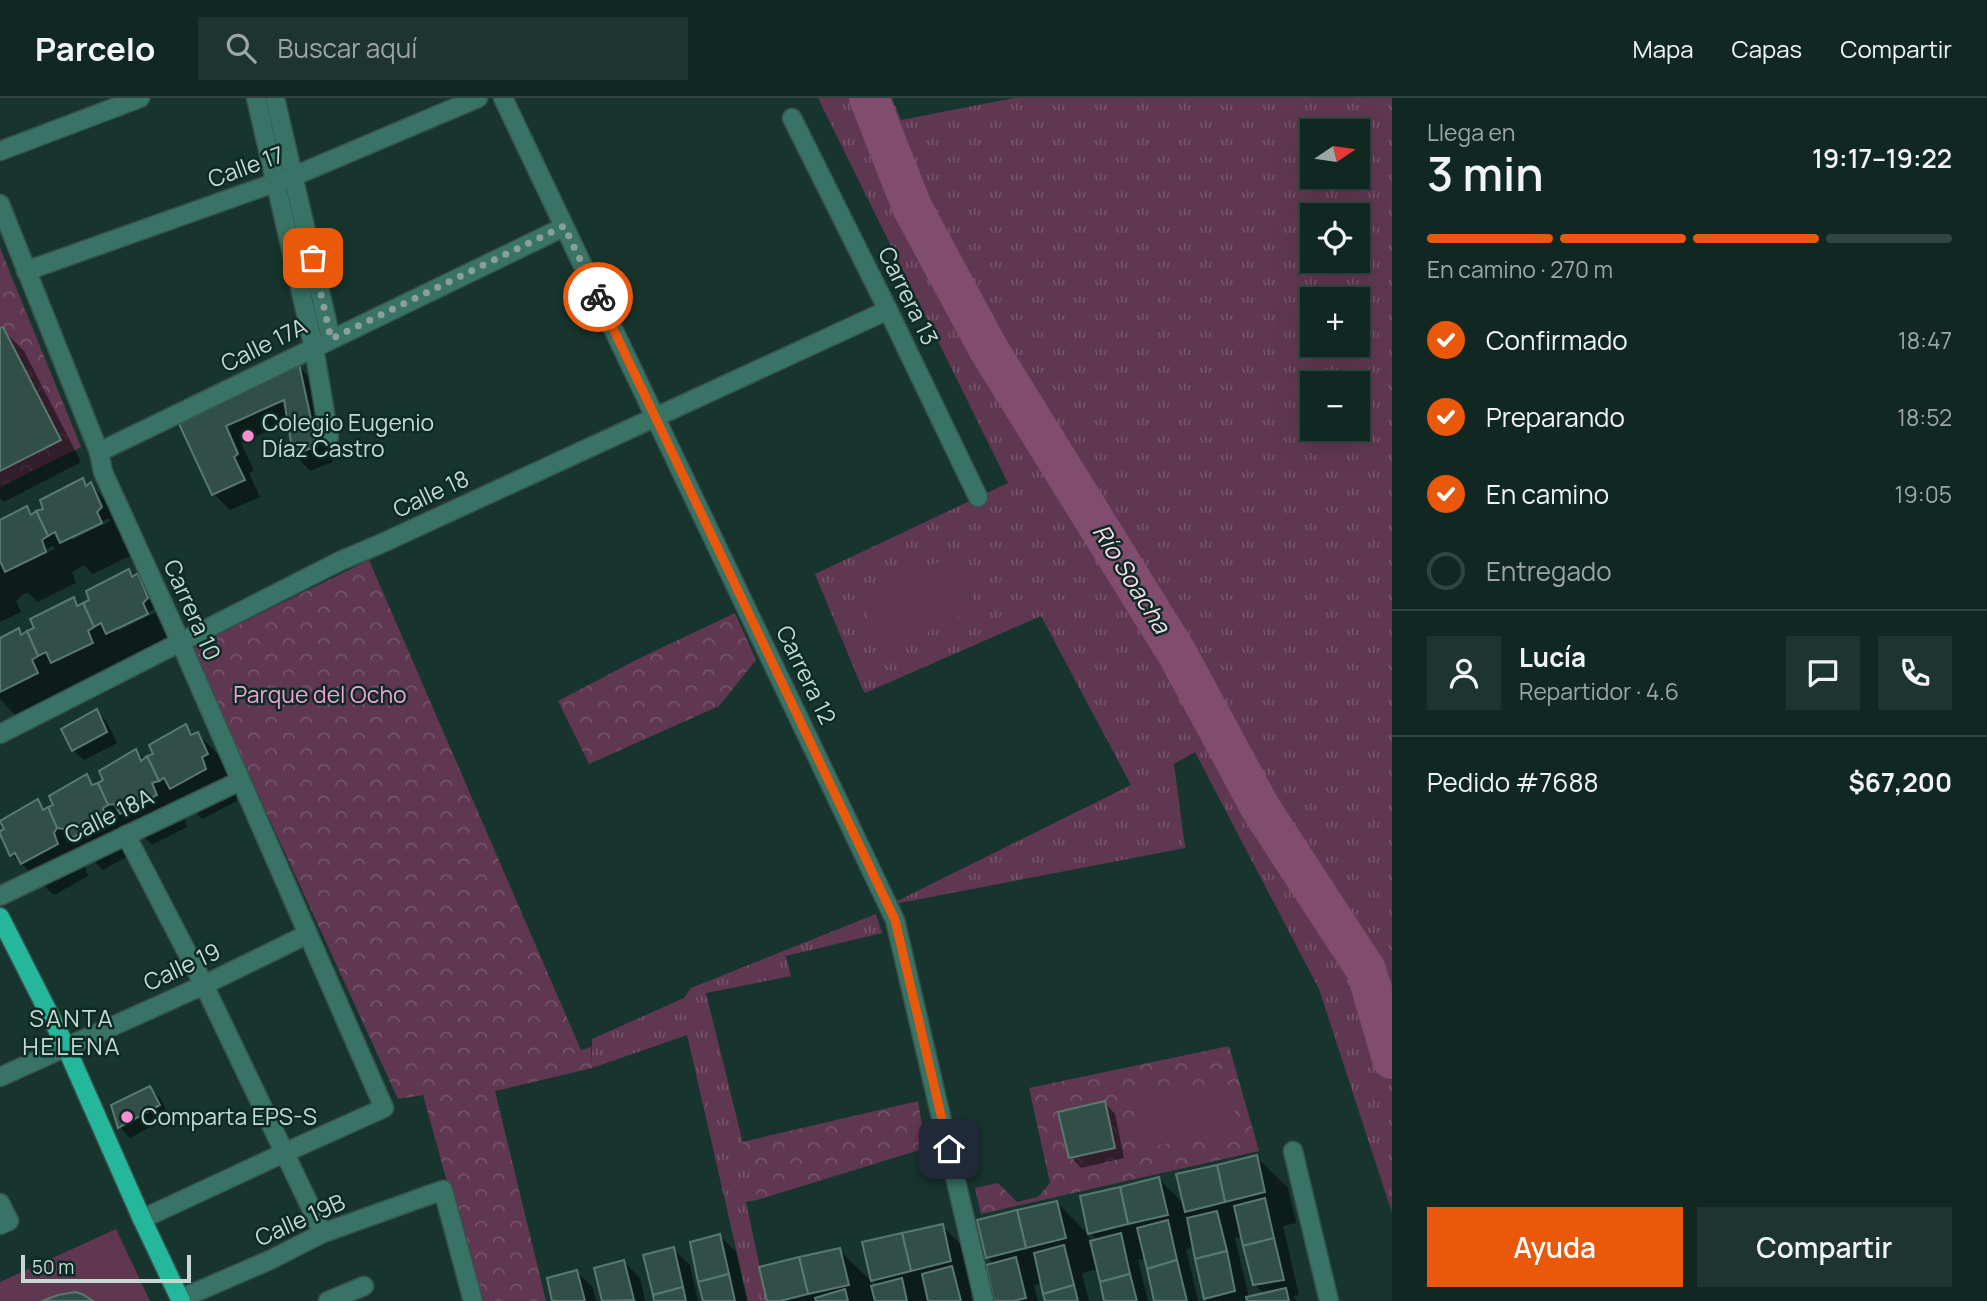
<!DOCTYPE html>
<html lang="es">
<head>
<meta charset="utf-8">
<style>
	body { margin:0; font-family:Manrope,sans-serif; background:#1e342f; color:#f1f3f6; height:100vh; display:flex; flex-direction:column; font-size:26px; white-space:nowrap }
	* { box-sizing:border-box; margin:0 }
	p { font-size:23px; color:#9ca6a5 }
	.icon { flex:none; width:38px; height:38px; fill:none; stroke:currentColor; stroke-width:2; stroke-linecap:round; stroke-linejoin:round }
	.map { position:relative; flex:1; overflow:hidden }
	.side { display:flex; flex-direction:column; background:#112822; width:595px }
	.side>* { flex:none }
	.needle { width:46px; rotate:77deg }
	.controls { position:absolute; left:1300px; top:21px; display:grid; gap:14px }
	.controls a { display:grid; place-items:center; width:70px; height:70px; border-radius:0px; background:#112822; box-shadow:0 7px 28px #0002,0 0 0 2px #304440; font-size:35px }
	.scale { position:absolute; left:21px; bottom:18px; width:170px; box-sizing:border-box; padding-left:7px; border:4px solid #c7d8d3; border-top:0; font-size:19px; line-height:24px; white-space:nowrap; color:#c7d8d3; -webkit-text-stroke:5px #0c2b24; paint-order:stroke }
	.pin { position:absolute; display:grid; place-items:center; width:60px; height:60px; color:#fff; margin:-30px; border-radius:14px; box-shadow:0 4px 10px #0006 }
	.courier { position:absolute; display:grid; place-items:center; width:70px; height:70px; margin:-35px; border:5px solid #ea580c; border-radius:50%; background:#fff; color:#222; box-shadow:0 2px 9px #0007 }
	.headline em { font-style:normal; font-weight:600 }
	.headline div { display:flex; flex-direction:column-reverse }
	.headline { display:flex; align-items:center; justify-content:space-between; height:119px; padding:0 35px }
	h1 { font-size:46px; font-weight:600; line-height:52px }
	.bar { display:grid; grid-template-columns:repeat(4,1fr); gap:10px 7px; align-content:center; height:84px; padding:0 35px }
	.bar i { height:9px; border-radius:5px; background:#304440 }
	.bar .current { background:#ea580c }
	.bar p { grid-column:span 4 }
	.line { display:flex; align-items:center; gap:18px; padding:0 35px; border-top:2px solid #304440 }
	.line div { flex:1 }
	.round { display:grid; place-items:center; flex:none; width:74px; height:74px; border-radius:0px; background:#1e342f }
	ol { padding:0 35px; list-style:none }
	li { display:flex; align-items:center; gap:21px; height:77px }
	li p { margin-inline-start:auto }
	li .icon { padding:7px; border-radius:50%; background:#ea580c; color:#fff; stroke-width:4 }
	li:last-child { color:#9ca6a5 }
	li i { width:38px; height:38px; border:4px solid #304440; border-radius:50% }
	.primary-button { display:flex; gap:14px; margin-top:auto; padding:14px 35px }
	.primary-button a { flex:1; height:80px; border-radius:0px; background:#ea580c; color:#fff; font-size:28px; font-weight:600; line-height:80px; text-align:center }
	.primary-button a+a { background:#1e342f; color:#f1f3f6 }
	header { display:flex; align-items:center; gap:42px; box-sizing:border-box; height:98px; padding:0 35px; background:#112822; border-bottom:2px solid #304440 }
	header strong { font-size:33px }
	nav { display:flex; gap:38px; margin-inline-start:auto; font-size:24px }
	.search { width:490px; height:63px; background:#1e342f; display:flex; align-items:center; gap:18px; box-sizing:border-box; padding:0 24px; border-radius:0px; color:#9ca6a5; font-size:26px }
	main { display:flex; flex:1; min-height:0 }
	.map>svg:first-child { display:block }
	.grass { fill:url(#grass-tufts); fill-rule:evenodd }
	.park { fill:url(#park-crowns) }
	.pitch { fill:#603751 }
	.shadow { fill:#0007; fill-rule:evenodd }
	.lines { fill:none; stroke-linecap:round; stroke-linejoin:round }
	.river { stroke:#824c6e; stroke-width:40 }
	.building { fill:#314f47; stroke:#597970; stroke-width:2 }
	.minor-casing { stroke:#37524c; stroke-width:21 }
	.major-casing { stroke:#37524c; stroke-width:21 }
	.minor { stroke:#397366; stroke-width:18 }
	.major { stroke:#24b79c; stroke-width:18 }
	.done { stroke:#899f99; stroke-width:7; stroke-dasharray:0 12.6 }
	.route { stroke:#ea580c; stroke-width:9 }
	.poi-dot { fill:#f690d0; stroke:#0c2b24; stroke-width:2.5 }
	.labels { text-anchor:middle; stroke-width:5; stroke-linejoin:round; paint-order:stroke }
	.street-label { font-size:23px; fill:#c7d8d3; stroke:#0c2b24 }
	.poi-label { font-size:23px; fill:#c7d8d3; stroke:#0c2b24; text-anchor:start }
	.park-label { font-size:23px; fill:#f3a1d3; stroke:#0c2b24 }
	.water-label { font-size:24px; font-style:italic; fill:#fbd9ec; stroke:#0c2b24 }
	.neighbourhood-label { font-size:24px; letter-spacing:2px; fill:#c7d8d3; stroke:#0c2b24 }
</style>
</head>
<body>
<header>
<strong>Parcelo</strong>
<div class="search"><svg class="icon" aria-label="search" viewBox="0 0 24 24"><circle cx="10" cy="10" r="6"/><path d="M15 15l6 6"/></svg>Buscar aquí</div>
<nav><a>Mapa</a><a>Capas</a><a>Compartir</a></nav>
</header>
<main>
<div class="map">
<svg width="1392" height="1203" viewBox="0 0 1392 1203">
	<defs>
		<pattern id="grass-tufts" width="24" height="20" patternUnits="userSpaceOnUse" patternTransform="scale(1.75)"><rect width="24" height="20" fill="#603751"/><path d="M3 7l-1-3M5 7V3M7 7l1-3M15 17l-1-3M17 17v-4M19 17l1-3" fill="none" stroke="#755369"/></pattern>
		<pattern id="park-crowns" width="20" height="18" patternUnits="userSpaceOnUse" patternTransform="scale(1.75)"><rect width="20" height="18" fill="#603751"/><path d="M2 6a3 3 0 1 1 6 0M12 15a3 3 0 1 1 6 0" fill="none" stroke="#755369"/></pattern>
	</defs>
	<rect width="100%" height="100%" fill="#17352e"/>
	<!-- grass -->
	<g class="grass">
		<path d="M818,0h74l9,22 113,-22h378v1115l-73,-224 -124,-237 -21,12 11,84 -296,57 242,-120 -90,-169 -176,77 -3,-5 -47,-114 193,-91zM1312,33h46v46h-46zM1312,117h46v46h-46zM1312,201h46v46h-46zM1312,285h46v46h-46z"/>
		<path d="M876,816l6,19 -96,23 5,20 -85,17 51,207 -11,2 21,99h-19l-61,-266 -95,33v-29l92,-41 7,-10z"/>
	</g>
	<!-- park -->
	<g class="park">
		<path d="M0,150l81,199 -81,40z"/>
		<path d="M369,462l212,490 10,-3 1,21 -97,23 51,210h-66l-57,-206 -25,4 -207,-451z"/>
		<path d="M735,515l21,47 -37,46 -130,58 -31,-63 82,-43z"/>
		<path d="M1229,948l30,105 -278,63 -6,-26 23,-5 19,19 21,-5 12,-14 -21,-95z"/>
		<path d="M918,1003l8,47 -169,52 -15,-58z"/>
	</g>
	<!-- pitch -->
	<g class="pitch">
		<path d="M956,457l21,52 -95,47 -23,-60z"/>
		<path d="M1227,983l12,49 -97,18 -12,-53z"/>
		<path d="M116,1131l34,72h-150v-19z"/>
	</g>
	<!-- shadow -->
	<g class="shadow">
		<path d="M2,231l22,22 57,111 -77,40 -4,-4v-168z"/>
		<path d="M298,268l16,16 19,80 -23,9 -16,-17 -5,-33 -48,22 13,28 -5,2 11,24 -30,13 -16,-16 -33,-69z"/>
		<path d="M82,382l7,6 2,-1 31,31 10,39 -39,19 -9,-9 -12,7 4,11 -38,19 -10,-9 -5,1 -7,7 5,11 -21,10v-100l27,-14 7,7 11,-5zM109,420l1,3 -38,19v-4zM53,448l2,3 -39,19v-4z"/>
		<path d="M128,473l7,7 2,-2 32,31 9,23 -39,35 -9,-9 -12,7 5,11 -39,19 -9,-9 -58,33 -17,-18v-59l19,-10 5,5 12,-6 37,-30 7,7 11,-5zM155,511l1,3 -38,19v-4z"/>
		<path d="M97,613l10,11 10,21 -33,17 -11,-10z"/>
		<path d="M186,628l9,9 3,-1 31,32 8,35 -35,18 -9,-9 -10,5 4,12 -35,18 -9,-10 -10,5 4,11 -34,19 -11,-11 -8,6 4,11 -34,19 -42,-40 -11,-22 36,-32 9,9 9,-5 31,-29 9,9 10,-5 31,-28 9,8 10,-5z"/>
		<path d="M149,990l11,10 10,18 -40,22 -10,-11 -7,-21z"/>
		<path d="M1105,1005l10,11 9,44 -43,10 -10,-11z"/>
		<path d="M1256,1059l32,31 8,35 -13,3 16,69 -6,2 4,4h-89l-3,-2 -11,-52 -8,2 12,52h-42l-10,-43 -8,2 10,41h-42l-8,-32 -16,4 7,28h-42l-4,-19 -9,3 4,16h-42l-1,-36 -8,-8 70,-54 31,31 2,9 8,-2 -8,-8 69,-54 27,27zM1243,1138l12,49 10,10 -16,3 -14,-60z"/>
		<path d="M942,1128l32,31 8,36 -11,2 1,6h-203l70,-51 32,31 1,7 6,-2 -6,-6z"/>
		<path d="M720,1138l16,16 11,49h-42z"/>
		<path d="M673,1151l17,16 8,36h-42z"/>
		<path d="M624,1164l16,16 5,23h-42l-7,-32z"/>
		<path d="M577,1174l16,16 3,13h-42z"/>
	</g>
	<g class="lines">
		<!-- river -->
		<path class="river" d="M869,0l43,109 77,143 189,305 83,154 105,161 26,89"/>
	</g>
	<!-- building -->
	<g class="building">
		<path d="M3,229l58,113 -61,31v-143z"/>
		<path d="M299,266l18,82 -24,9 -9,-55 -58,26 12,28 -4,3 11,23 -33,15 -33,-71z"/>
		<path d="M83,380l3,8 5,-4 11,25 -5,5 5,11 -42,20 -5,-11 -7,4 -12,-25 7,-2 -3,-9z"/>
		<path d="M27,408l4,9 5,-4 12,25 -6,4 4,12 -41,20 -5,-11v-41z"/>
		<path d="M129,471l3,8 6,-4 10,25 -5,5 5,11 -42,20 -5,-11 -7,4 -11,-24 6,-3 -3,-9z"/>
		<path d="M74,499l3,9 6,-3 11,24 -6,4 5,12 -42,20 -5,-11 -8,4 -11,-25 7,-3 -4,-9z"/>
		<path d="M19,530l2,7 6,-4 11,25 -6,4 6,13 -38,19v-54z"/>
		<path d="M97,611l10,23 -35,19 -11,-22z"/>
		<path d="M186,626l5,11 7,-3 10,22 -6,3 4,12 -36,20 -6,-11 -5,3 -12,-25 6,-2 -4,-9z"/>
		<path d="M136,651l5,12 6,-5 12,25 -7,2 5,12 -37,19 -6,-10 -6,1 -10,-22 5,-3 -4,-9z"/>
		<path d="M87,676l5,11 6,-2 10,22 -5,3 3,12 -36,19 -5,-10 -8,-1 -9,-21 5,-2 -4,-9z"/>
		<path d="M38,701l5,11 5,-3 9,21 -3,5 4,11 -37,20 -6,-11 -5,3 -10,-22v-3l4,-2 -4,-8z"/>
		<path d="M150,988l10,19 -42,23 -7,-23z"/>
		<path d="M1105,1003l10,47 -46,10 -11,-46z"/>
		<path d="M1257,1057l8,37 -40,10 -8,-37z"/>
		<path d="M1217,1067l8,37 -40,10 -9,-38z"/>
		<path d="M1159,1079l9,38 -40,9 -8,-37z"/>
		<path d="M1120,1089l8,37 -40,10 -8,-38z"/>
		<path d="M1265,1100l9,40 -31,8 -9,-40z"/>
		<path d="M1057,1103l9,37 -40,10 -9,-38z"/>
		<path d="M1017,1112l9,38 -40,10 -9,-38z"/>
		<path d="M1217,1113l10,40 -32,8 -8,-41z"/>
		<path d="M1168,1122l9,40 -30,9 -10,-41z"/>
		<path d="M943,1126l8,37 -40,10 -9,-38z"/>
		<path d="M902,1135l9,38 -40,10 -9,-39z"/>
		<path d="M1121,1135l9,41 -30,8 -10,-41z"/>
		<path d="M720,1136l9,40 -31,8 -8,-40z"/>
		<path d="M1274,1140l10,42 -31,5 -10,-39z"/>
		<path d="M1064,1147l10,40 -31,9 -9,-41z"/>
		<path d="M674,1149l9,40 -30,8 -10,-40z"/>
		<path d="M840,1150l9,37 -41,9 -9,-37z"/>
		<path d="M1227,1153l8,40 -31,8 -9,-40z"/>
		<path d="M799,1159l9,37 -28,7h-13l-8,-34z"/>
		<path d="M1016,1159l10,41 -13,3h-19l-8,-36z"/>
		<path d="M624,1162l10,40 -32,1 -8,-33z"/>
		<path d="M1177,1162l10,41h-33l-7,-32z"/>
		<path d="M952,1168l9,35h-33l-6,-27z"/>
		<path d="M577,1172l8,31h-33l-5,-23z"/>
		<path d="M729,1176l6,27h-32l-5,-19z"/>
		<path d="M1130,1176l7,27h-33l-4,-19z"/>
		<path d="M902,1180l5,23h-32l-4,-15z"/>
		<path d="M1074,1187l4,16h-33l-2,-7z"/>
		<path d="M683,1189l3,14h-32l-1,-6z"/>
		<path d="M1286,1190l3,13h-42l-1,-4z"/>
		<path d="M845,1191l3,12h-32l-1,-3z"/>
		<path d="M75,1194l7,2 11,7h-51l16,-6z"/>
	</g>
	<g class="lines">
		<!-- minor casing -->
		<g class="minor-casing">
			<g id="minor">
				<path d="M256,0l58,250 15,89"/>
				<path d="M275,0l56,241"/>
				<path d="M503,0l392,822 89,381"/>
				<path d="M792,20l96,192 90,187"/>
				<path d="M0,53l140,-53"/>
				<path d="M0,106l99,248 4,20 69,151 212,485 -100,45 -142,66"/>
				<path d="M26,173l268,-95 184,-78"/>
				<path d="M99,354l465,-225"/>
				<path d="M0,636l340,-173 38,-16 510,-235"/>
				<path d="M126,737l78,150 119,248"/>
				<path d="M0,798l240,-115"/>
				<path d="M0,979l204,-92 104,-51"/>
				<path d="M1293,1053l36,150"/>
				<path d="M0,1105l9,18 -9,4"/>
				<path d="M180,1201l90,-39 53,-27 120,-43 30,111"/>
				<path d="M328,1203l36,-15"/>
			</g>
		</g>
		<!-- major casing -->
		<g class="major-casing">
			<path id="major" d="M0,819l66,130 76,172 39,82"/>
		</g>
		<!-- minor -->
		<use href="#minor" class="minor"/>
		<!-- major -->
		<use href="#major" class="major"/>
	</g>
	<g class="lines">
		<!-- done -->
		<path class="done" d="M313,160l18,81 233,-113 34,71"/>
		<!-- route -->
		<path class="route" d="M598,199l297,623 54,229"/>
	</g>
	<!-- markers -->
	<g class="poi-dot">
		<circle cx="248" cy="338" r="7"/>
		<circle cx="127" cy="1019" r="7"/>
	</g>
	<g class="labels">
		<!-- street labels -->
		<g class="street-label">
			<text transform="translate(246 69) rotate(-20)" y="8">Calle 17</text>
			<text transform="translate(908 198) rotate(64)" y="8">Carrera 13</text>
			<text transform="translate(264 247) rotate(-26)" y="8">Calle 17A</text>
			<text transform="translate(431 396) rotate(-25)" y="8">Calle 18</text>
			<text transform="translate(192 512) rotate(66)" y="8">Carrera 10</text>
			<text transform="translate(806 577) rotate(64)" y="8">Carrera 12</text>
			<text transform="translate(109 718) rotate(-26)" y="8">Calle 18A</text>
			<text transform="translate(182 869) rotate(-25)" y="8">Calle 19</text>
			<text transform="translate(300 1122) rotate(-24)" y="8">Calle 19B</text>
		</g>
		<!-- poi labels -->
		<g class="poi-label">
			<text x="262" y="333">Colegio Eugenio<tspan x="262" dy="26">Díaz Castro</tspan></text>
			<text x="141" y="1027">Comparta EPS-S</text>
		</g>
		<!-- park labels -->
		<g class="park-label">
			<text x="320" y="605">Parque del Ocho</text>
		</g>
		<!-- water labels -->
		<g class="water-label">
			<text transform="translate(1131 481) rotate(58)" y="8">Río Soacha</text>
		</g>
		<!-- neighbourhood labels -->
		<g class="neighbourhood-label">
			<text x="72" y="929">SANTA<tspan x="72" dy="28">HELENA</tspan></text>
		</g>
	</g>
</svg>
<div class="controls">
<a><svg class="needle" viewBox="-14 -14 28 28"><path d="M0-13l5 13h-10z" fill="#e53935"/><path d="M0 13l5-13h-10z" fill="#9ca6a5"/></svg></a>
<a><svg class="icon" aria-label="locate" viewBox="0 0 24 24"><circle cx="12" cy="12" r="6"/><path d="M12 2v4M12 18v4M2 12h4M18 12h4"/></svg></a>
<a>+</a>
<a>−</a>
</div>
<div class="scale">50 m</div>
<div class="pin" style="left:313px;top:160px;background:#ea580c"><svg class="icon" aria-label="bag" viewBox="0 0 24 24"><path d="M5 8h14l-1 12H6zM9 8a3 3 0 0 1 6 0"/></svg></div>
<div class="pin" style="left:949px;top:1051px;background:#1f2937"><svg class="icon" aria-label="home" viewBox="0 0 24 24"><path d="M3 11l9-7 9 7M6 9v11h12V9"/></svg></div>
<div class="courier" style="left:598px;top:199px"><svg class="icon" aria-label="bike" viewBox="0 0 24 24"><circle cx="6" cy="16" r="4"/><circle cx="18" cy="16" r="4"/><path d="M6 16l4-8h5l3 8M10 8l3 8H6M13 5h3"/></svg></div>
</div>
<section class="side">
<div class="headline"><div><h1>3 min</h1><p>Llega en</p></div><em>19:17–19:22</em></div>
<div class="bar"><i class="current"></i><i class="current"></i><i class="current"></i><i></i><p>En camino · 270 m</p></div>
<ol>
<li><svg class="icon" aria-label="check" viewBox="0 0 24 24"><path d="M5 12l5 5 9-10"/></svg>Confirmado<p>18:47</p></li>
<li><svg class="icon" aria-label="check" viewBox="0 0 24 24"><path d="M5 12l5 5 9-10"/></svg>Preparando<p>18:52</p></li>
<li><svg class="icon" aria-label="check" viewBox="0 0 24 24"><path d="M5 12l5 5 9-10"/></svg>En camino<p>19:05</p></li>
<li><i></i>Entregado</li>
</ol>
<div class="line" style="height:126px"><a class="round"><svg class="icon" aria-label="person" viewBox="0 0 24 24"><circle cx="12" cy="8" r="4"/><path d="M4 21q1-7 8-7t8 7"/></svg></a><div><b>Lucía</b><p>Repartidor · 4.6</p></div><a class="round"><svg class="icon" aria-label="chat" viewBox="0 0 24 24"><path d="M4 5h16v11H9l-5 4z"/></svg></a><a class="round"><svg class="icon" aria-label="phone" viewBox="0 0 24 24"><path d="M5 4h4l2 5-3 2q2 4 5 5l2-3 5 2v4C11 20 4 13 5 4z"/></svg></a></div>
<div class="line" style="height:91px"><div>Pedido #7688</div><b>$67,200</b></div>
<div class="primary-button"><a>Ayuda</a><a>Compartir</a></div>
</section>
</main>
</body>
</html>
